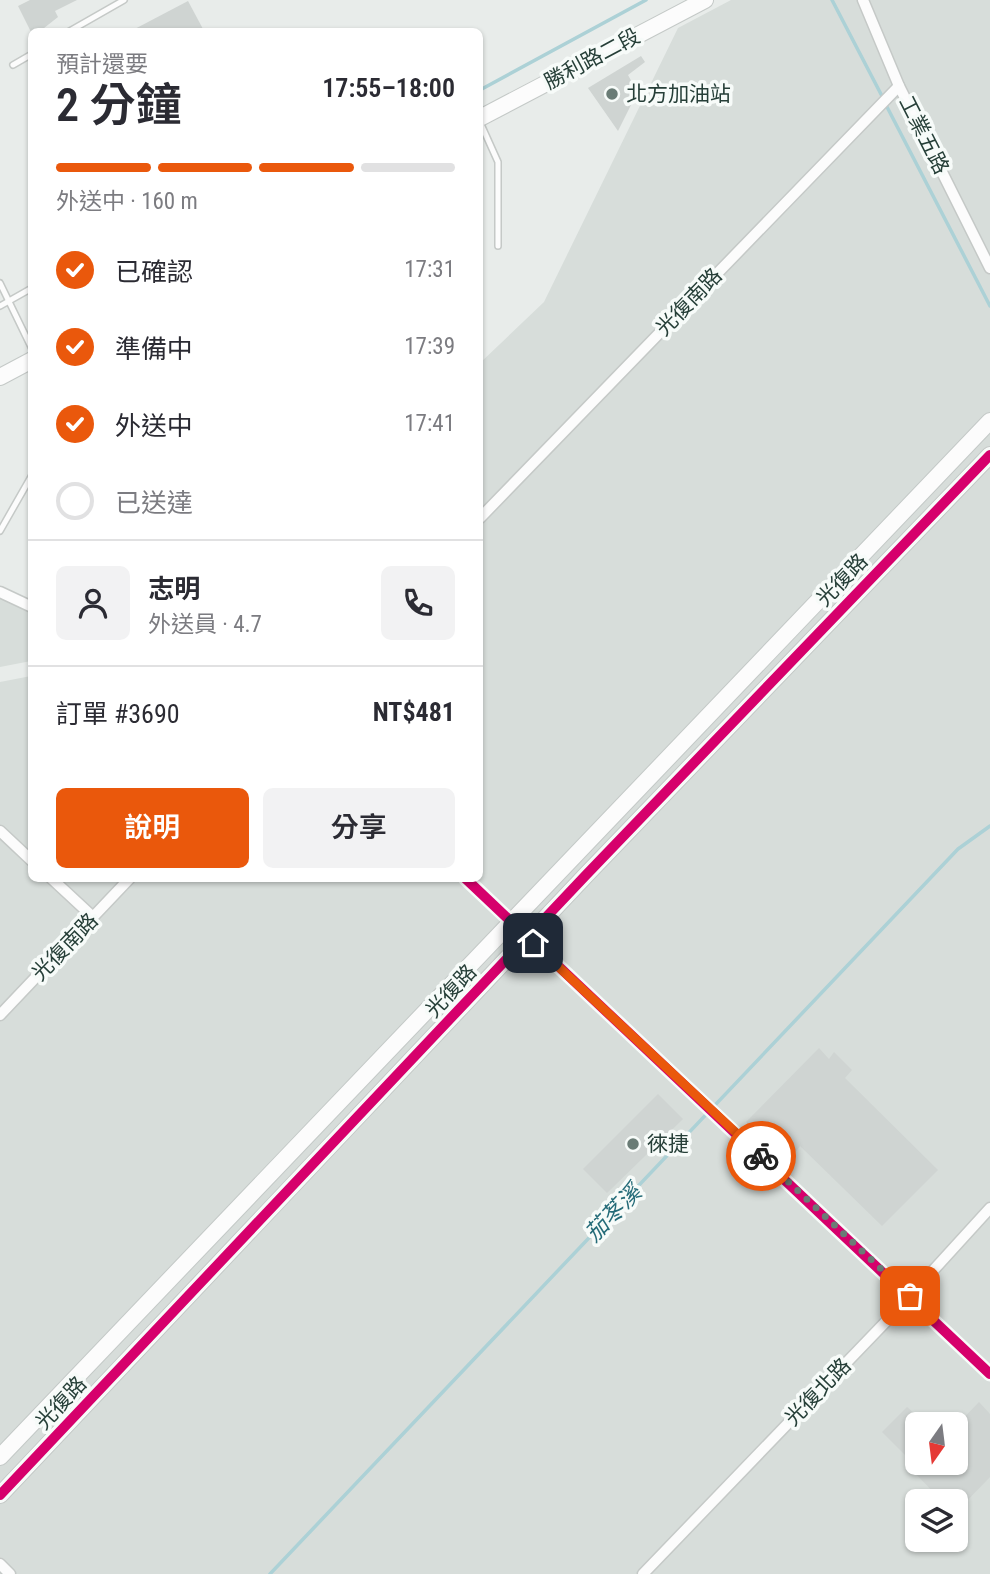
<!DOCTYPE html>
<html lang="zh-TW">
<head>
<meta charset="utf-8">
<style>
	body { margin:0; font-family:"Roboto Condensed","Noto Sans TC",sans-serif; background:#f2f2f3; color:#2b2b33; height:100vh; display:flex; flex-direction:column; font-size:26px; white-space:nowrap }
	* { box-sizing:border-box; margin:0 }
	p { font-size:23px; color:#7c7c81 }
	.icon { flex:none; width:38px; height:38px; fill:none; stroke:currentColor; stroke-width:2; stroke-linecap:round; stroke-linejoin:round }
	.map { position:relative; flex:1; overflow:hidden }
	.panel { position:absolute; left:28px; top:28px; width:455px; height:854px; display:flex; flex-direction:column; background:#fff; border-radius:10px; box-shadow:0 2px 5px #0004 }
	.panel>* { flex:none }
	.needle { width:46px; rotate:194deg }
	.buttons { position:absolute; left:905px; top:1412px; display:grid; gap:14px }
	.buttons a { display:grid; place-items:center; width:63px; height:63px; border-radius:10px; background:#fff; box-shadow:0 2px 5px #0004; font-size:35px }
	.pin { position:absolute; display:grid; place-items:center; width:60px; height:60px; color:#fff; margin:-30px; border-radius:14px; box-shadow:0 4px 10px #0006 }
	.courier { position:absolute; display:grid; place-items:center; width:70px; height:70px; margin:-35px; border:5px solid #ea580c; border-radius:50%; background:#fff; color:#222; box-shadow:0 2px 9px #0007 }
	.head em { font-style:normal; font-weight:600 }
	.head div { display:flex; flex-direction:column-reverse }
	.head { display:flex; align-items:center; justify-content:space-between; height:119px; padding:0 28px }
	h1 { font-size:46px; font-weight:600; line-height:52px }
	.bar { display:grid; grid-template-columns:repeat(4,1fr); gap:10px 7px; align-content:center; height:84px; padding:0 28px }
	.bar i { height:9px; border-radius:5px; background:#e1e1e2 }
	.bar .active { background:#ea580c }
	.bar p { grid-column:span 4 }
	.line { display:flex; align-items:center; gap:18px; padding:0 28px; border-top:2px solid #e1e1e2 }
	.line div { flex:1 }
	.round { display:grid; place-items:center; flex:none; width:74px; height:74px; border-radius:10px; background:#f2f2f3 }
	ol { padding:0 28px; list-style:none }
	li { display:flex; align-items:center; gap:21px; height:77px }
	li p { margin-inline-start:auto }
	li .icon { padding:7px; border-radius:50%; background:#ea580c; color:#fff; stroke-width:4 }
	li:last-child { color:#7c7c81 }
	li i { width:38px; height:38px; border:4px solid #e1e1e2; border-radius:50% }
	.cta { display:flex; gap:14px; margin-top:auto; padding:14px 28px }
	.cta a { flex:1; height:80px; border-radius:10px; background:#ea580c; color:#fff; font-size:28px; font-weight:600; line-height:80px; text-align:center }
	.cta a+a { background:#f2f2f3; color:#2b2b33 }
	.map>svg:first-child { display:block }
	.built { fill:#d7ddda; fill-rule:evenodd }
	.lines { fill:none; stroke-linecap:round; stroke-linejoin:round }
	.stream { stroke:#acd1d6; stroke-width:3.5 }
	.building { fill:#cfd4d2 }
	.lane-casing { stroke:#c5c9c7; stroke-width:8 }
	.street-casing { stroke:#c5c9c7; stroke-width:13 }
	.secondary-casing { stroke:#c4c9c7; stroke-width:18 }
	.lane { stroke:#fcfcfc; stroke-width:5 }
	.street { stroke:#fcfcfc; stroke-width:10 }
	.secondary { stroke:#fcfcfc; stroke-width:16 }
	.cycleway-casing { stroke:#f7fbf9; stroke-width:15 }
	.cycleway { stroke:#d6006c; stroke-width:10 }
	.done { stroke:#6a7c76; stroke-width:7; stroke-dasharray:0 12.6 }
	.route { stroke:#ea580c; stroke-width:9 }
	.poi-dot { fill:#6a7c76; stroke:#f7fbf9; stroke-width:2.5 }
	.labels { text-anchor:middle; stroke-width:7; stroke-linejoin:round; paint-order:stroke }
	.street-label { font-size:21px; fill:#263f38; stroke:#f7fbf9 }
	.poi-label { font-size:21px; fill:#263f38; stroke:#f7fbf9; text-anchor:start }
	.water-label { font-size:23px; font-style:italic; fill:#246b78; stroke:#f7fbf9 }
</style>
</head>
<body>
<div class="map">
<svg width="990" height="1574" viewBox="0 0 990 1574">
	<rect width="100%" height="100%" fill="#e8ecea"/>
	<!-- built -->
	<g class="built">
		<path d="M731,0h259v1574h-990v-892l31,-6 1,202h448v-515l64,-61 134,-274zM917,1424h39v39h-39zM917,1502h39v38h-39z"/>
		<path d="M0,597l31,16v48l-31,6z"/>
	</g>
	<g class="lines">
		<!-- stream -->
		<g class="stream">
			<path d="M832,0l51,98"/>
			<path d="M480,90l166,-90"/>
			<path d="M886,105l104,201"/>
			<path d="M270,1574l688,-725 32,-23"/>
		</g>
	</g>
	<!-- building -->
	<g class="building">
		<path d="M30,0h47l-22,11 3,6 -19,15h-8l-13,-26z"/>
		<path d="M188,1l15,28 -74,3z"/>
		<path d="M641,56l4,6 -17,13 6,11 -5,4 6,7 -17,34 -30,-43z"/>
		<path d="M819,1048l10,11 5,-7 18,18 -7,8 93,92 -56,56 -82,-80 -8,11 -10,-11 -6,5 -30,-29z"/>
		<path d="M658,1094l25,25 -76,74 -24,-24z"/>
		<path d="M979,1402l11,12v63l-34,35v-10h-13l-30,-31 8,-8h35v-37z"/>
		<path d="M907,1407l20,17h-10v36l-3,4 -32,-32z"/>
	</g>
	<g class="lines">
		<!-- lane casing -->
		<g class="lane-casing">
			<g id="lane">
				<path d="M68,32l56,-32"/>
				<path d="M13,65l19,-11"/>
				<path d="M480,122l18,40v84"/>
				<path d="M0,283l32,66"/>
				<path d="M0,306l32,-18"/>
				<path d="M0,531l32,-56"/>
			</g>
		</g>
		<!-- street casing -->
		<g class="street-casing">
			<g id="street">
				<path d="M863,0l36,86 91,182"/>
				<path d="M480,518l419,-432"/>
				<path d="M0,592l32,15"/>
				<path d="M0,831l32,30"/>
				<path d="M51,878l42,39"/>
				<path d="M465,878l525,496"/>
				<path d="M0,1015l130,-137"/>
				<path d="M0,1564l10,10"/>
				<path d="M643,1574l256,-266 91,-100"/>
			</g>
		</g>
		<!-- secondary casing -->
		<g class="secondary-casing">
			<g id="secondary">
				<path d="M480,118l225,-118"/>
				<path d="M0,377l32,-17"/>
				<path d="M0,1457l990,-1036"/>
				<path d="M0,1495l586,-620 404,-420"/>
			</g>
		</g>
		<!-- lane -->
		<use href="#lane" class="lane"/>
		<!-- street -->
		<use href="#street" class="street"/>
		<!-- secondary -->
		<use href="#secondary" class="secondary"/>
		<!-- cycleway casing -->
		<g class="cycleway-casing">
			<g id="cycleway">
				<path d="M465,878l525,496"/>
				<path d="M0,1495l586,-620 404,-420"/>
			</g>
		</g>
		<!-- cycleway -->
		<use href="#cycleway" class="cycleway"/>
	</g>
	<g class="lines">
		<!-- done -->
		<path class="done" d="M761,1156l149,140"/>
		<!-- route -->
		<path class="route" d="M533,943l228,213"/>
	</g>
	<!-- markers -->
	<g class="poi-dot">
		<circle cx="612" cy="94" r="7"/>
		<circle cx="633" cy="1144" r="7"/>
	</g>
	<g class="labels">
		<!-- street labels -->
		<g class="street-label">
			<text transform="translate(592 59) rotate(-28)" y="7">勝利路二段</text>
			<text transform="translate(924 135) rotate(63)" y="7">工業五路</text>
			<text transform="translate(689 302) rotate(-46)" y="7">光復南路</text>
			<text transform="translate(842 580) rotate(-46)" y="7">光復路</text>
			<text transform="translate(65 947) rotate(-46)" y="7">光復南路</text>
			<text transform="translate(451 991) rotate(-47)" y="7">光復路</text>
			<text transform="translate(818 1392) rotate(-46)" y="7">光復北路</text>
			<text transform="translate(61 1403) rotate(-47)" y="7">光復路</text>
		</g>
		<!-- poi labels -->
		<g class="poi-label">
			<text x="626" y="101">北方加油站</text>
			<text x="647" y="1151">徠捷</text>
		</g>
		<!-- water labels -->
		<g class="water-label">
			<text transform="translate(613 1213) rotate(-46)" y="8">茄苳溪</text>
		</g>
	</g>
</svg>
<div class="buttons">
<a><svg class="needle" viewBox="-14 -14 28 28"><path d="M0-13l5 13h-10z" fill="#e53935"/><path d="M0 13l5-13h-10z" fill="#7c7c81"/></svg></a>
<a><svg class="icon" aria-label="layers" viewBox="0 0 24 24"><path d="M12 4l9 5-9 5-9-5zM3 14l9 5 9-5"/></svg></a>
</div>
<div class="pin" style="left:910px;top:1296px;background:#ea580c"><svg class="icon" aria-label="bag" viewBox="0 0 24 24"><path d="M5 8h14l-1 12H6zM9 8a3 3 0 0 1 6 0"/></svg></div>
<div class="pin" style="left:533px;top:943px;background:#1f2937"><svg class="icon" aria-label="home" viewBox="0 0 24 24"><path d="M3 11l9-7 9 7M6 9v11h12V9"/></svg></div>
<div class="courier" style="left:761px;top:1156px"><svg class="icon" aria-label="bike" viewBox="0 0 24 24"><circle cx="6" cy="16" r="4"/><circle cx="18" cy="16" r="4"/><path d="M6 16l4-8h5l3 8M10 8l3 8H6M13 5h3"/></svg></div>
<section class="panel">
<div class="head"><div><h1>2 分鐘</h1><p>預計還要</p></div><em>17:55–18:00</em></div>
<div class="bar"><i class="active"></i><i class="active"></i><i class="active"></i><i></i><p>外送中 · 160 m</p></div>
<ol>
<li><svg class="icon" aria-label="check" viewBox="0 0 24 24"><path d="M5 12l5 5 9-10"/></svg>已確認<p>17:31</p></li>
<li><svg class="icon" aria-label="check" viewBox="0 0 24 24"><path d="M5 12l5 5 9-10"/></svg>準備中<p>17:39</p></li>
<li><svg class="icon" aria-label="check" viewBox="0 0 24 24"><path d="M5 12l5 5 9-10"/></svg>外送中<p>17:41</p></li>
<li><i></i>已送達</li>
</ol>
<div class="line" style="height:126px"><a class="round"><svg class="icon" aria-label="person" viewBox="0 0 24 24"><circle cx="12" cy="8" r="4"/><path d="M4 21q1-7 8-7t8 7"/></svg></a><div><b>志明</b><p>外送員 · 4.7</p></div><a class="round"><svg class="icon" aria-label="phone" viewBox="0 0 24 24"><path d="M5 4h4l2 5-3 2q2 4 5 5l2-3 5 2v4C11 20 4 13 5 4z"/></svg></a></div>
<div class="line" style="height:91px"><div>訂單 #3690</div><b>NT$481</b></div>
<div class="cta"><a>說明</a><a>分享</a></div>
</section>
</div>
</body>
</html>
